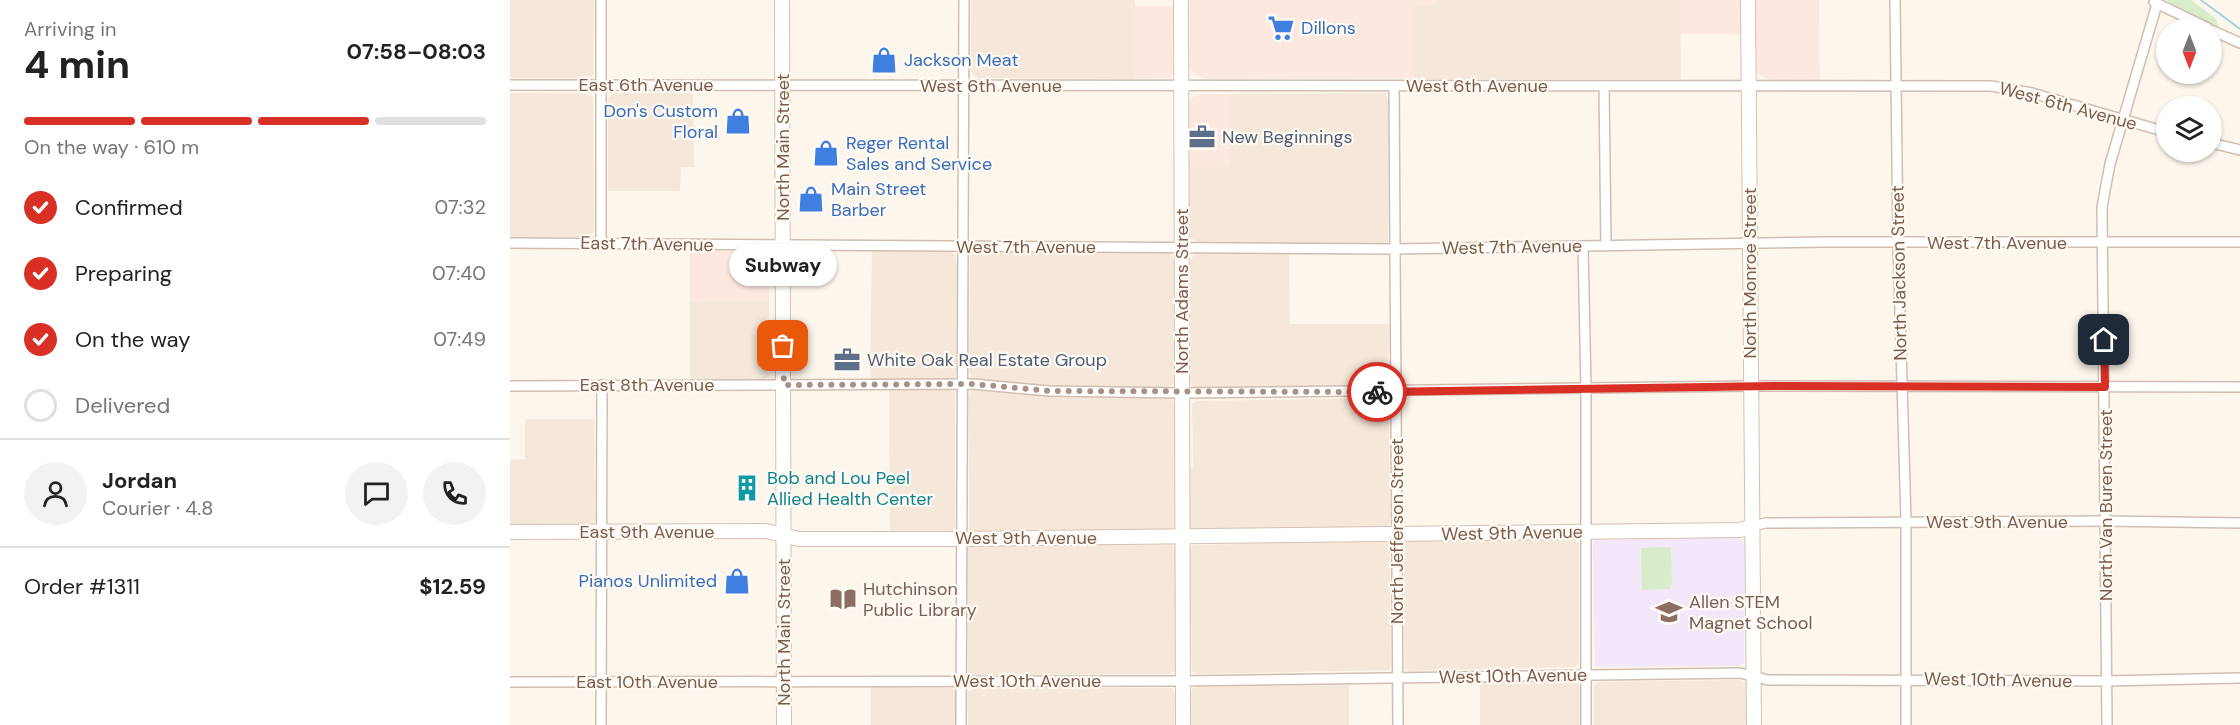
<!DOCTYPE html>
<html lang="en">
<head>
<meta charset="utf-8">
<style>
	body { margin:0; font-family:"DM Sans",sans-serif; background:#f2f2f2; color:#222; height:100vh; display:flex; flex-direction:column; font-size:22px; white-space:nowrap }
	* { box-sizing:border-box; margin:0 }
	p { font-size:20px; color:#767676 }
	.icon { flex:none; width:33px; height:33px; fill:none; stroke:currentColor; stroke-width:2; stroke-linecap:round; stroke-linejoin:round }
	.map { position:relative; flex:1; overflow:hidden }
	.sheet { display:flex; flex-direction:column; background:#fff; width:510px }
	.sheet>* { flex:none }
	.needle { width:39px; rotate:180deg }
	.controls { position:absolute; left:1646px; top:18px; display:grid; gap:12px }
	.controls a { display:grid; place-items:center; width:66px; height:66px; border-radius:50%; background:#fff; box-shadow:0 2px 4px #0004; font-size:30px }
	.pin { position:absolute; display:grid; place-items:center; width:51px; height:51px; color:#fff; margin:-26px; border-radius:12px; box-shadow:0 3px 9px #0006 }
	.courier { position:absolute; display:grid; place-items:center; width:60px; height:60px; margin:-30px; border:4px solid #d93025; border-radius:50%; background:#fff; color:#222; box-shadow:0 2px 8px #0007 }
	.bubble { position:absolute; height:42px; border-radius:21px; background:#fff; box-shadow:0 2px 4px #0004; font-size:20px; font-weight:700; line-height:42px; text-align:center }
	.summary em { font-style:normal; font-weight:700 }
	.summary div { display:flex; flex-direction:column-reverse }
	.summary { display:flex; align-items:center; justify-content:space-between; height:102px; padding:0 24px }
	h1 { font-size:39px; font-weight:700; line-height:45px }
	.bar { display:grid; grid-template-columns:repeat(4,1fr); gap:9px 6px; align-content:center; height:72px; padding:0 24px }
	.bar i { height:8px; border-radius:4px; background:#e0e0e0 }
	.bar .current { background:#d93025 }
	.bar p { grid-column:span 4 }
	.line { display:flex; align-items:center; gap:15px; padding:0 24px; border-top:2px solid #e0e0e0 }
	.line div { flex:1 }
	.round { display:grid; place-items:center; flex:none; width:63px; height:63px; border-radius:32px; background:#f2f2f2 }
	ol { padding:0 24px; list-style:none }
	li { display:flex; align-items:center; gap:18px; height:66px }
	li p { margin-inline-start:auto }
	li .icon { padding:6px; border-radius:50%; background:#d93025; color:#fff; stroke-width:4 }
	li:last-child { color:#767676 }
	li i { width:33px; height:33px; border:3px solid #e0e0e0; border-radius:50% }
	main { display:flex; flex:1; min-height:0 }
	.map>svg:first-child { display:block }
	.residential { fill:#f5e8da }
	.commercial { fill:#fde8e0 }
	.education { fill:#f3e8fa }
	.green { fill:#d8ecc9 }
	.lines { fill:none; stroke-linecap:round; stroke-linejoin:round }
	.stream { stroke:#a5d3da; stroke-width:2 }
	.street-casing { stroke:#d1beb0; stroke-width:12 }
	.secondary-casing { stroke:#d6c0b0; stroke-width:16 }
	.street { stroke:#fff; stroke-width:9 }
	.secondary { stroke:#fff; stroke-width:14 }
	.done { stroke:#a89285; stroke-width:6; stroke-dasharray:0 10.8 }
	.route { stroke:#d93025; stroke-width:8 }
	.labels { text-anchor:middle; stroke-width:4.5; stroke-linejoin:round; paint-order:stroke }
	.shop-label { font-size:18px; fill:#366cbe; stroke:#fffaf3; text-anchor:start }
	.street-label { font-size:18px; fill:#7a5c4d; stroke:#fffaf3 }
	.service-label { font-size:18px; fill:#4e5e75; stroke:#fffaf3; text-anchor:start }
	.culture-label { font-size:18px; fill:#0d838f; stroke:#fffaf3; text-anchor:start }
	.education-label { font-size:18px; fill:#785e54; stroke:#fffaf3; text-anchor:start }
</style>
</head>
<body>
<main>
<section class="sheet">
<div class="summary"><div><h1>4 min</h1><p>Arriving in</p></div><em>07:58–08:03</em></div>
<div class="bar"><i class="current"></i><i class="current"></i><i class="current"></i><i></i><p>On the way · 610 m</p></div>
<ol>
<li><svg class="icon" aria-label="check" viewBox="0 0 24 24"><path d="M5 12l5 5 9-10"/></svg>Confirmed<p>07:32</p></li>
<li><svg class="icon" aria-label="check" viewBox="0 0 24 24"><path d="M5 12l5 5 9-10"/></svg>Preparing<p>07:40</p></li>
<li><svg class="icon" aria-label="check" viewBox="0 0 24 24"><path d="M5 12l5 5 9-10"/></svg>On the way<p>07:49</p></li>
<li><i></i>Delivered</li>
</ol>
<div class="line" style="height:108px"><a class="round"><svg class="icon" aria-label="person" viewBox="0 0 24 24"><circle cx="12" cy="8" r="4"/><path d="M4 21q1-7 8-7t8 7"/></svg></a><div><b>Jordan</b><p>Courier · 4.8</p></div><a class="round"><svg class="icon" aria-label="chat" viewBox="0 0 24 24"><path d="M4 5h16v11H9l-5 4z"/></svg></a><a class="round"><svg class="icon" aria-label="phone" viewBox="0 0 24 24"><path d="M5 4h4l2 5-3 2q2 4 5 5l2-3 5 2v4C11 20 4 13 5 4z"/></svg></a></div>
<div class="line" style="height:78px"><div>Order #1311</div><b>$12.59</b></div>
</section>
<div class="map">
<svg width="1730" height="725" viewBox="0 0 1730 725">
	<rect width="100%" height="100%" fill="#fdf6ec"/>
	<!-- residential -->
	<g class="residential">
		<path d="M0,0h84l-1,75 -6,3h-77z"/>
		<path d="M461,0h164v79l-159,-1 -4,-5 -1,-4z"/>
		<path d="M926,0h244l1,79h-266v-73h20z"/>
		<path d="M0,93h74l9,4 1,133 -5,7 -79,1z"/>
		<path d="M103,93h80l1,74h-13l-1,24h-72v-93z"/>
		<path d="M875,93l4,7 -1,142 -7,2 -182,-2 -9,-4 -1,-71h42v-73z"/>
		<path d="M362,250l79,1 4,4 2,10v107l-2,6 -85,2z"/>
		<path d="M463,251l197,2 5,9v121l-9,4h-104l-59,-4 -32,-6 -2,-6 1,-115z"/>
		<path d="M687,254h92l1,70h99l-1,61 -3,2 -189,3 -3,-2 -3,-7v-120l4,-6z"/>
		<path d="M180,302h79v15l-4,3 1,51 3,4 -2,3 -6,2h-71z"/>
		<path d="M379,389h58l8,4v135l-3,3 -62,1z"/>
		<path d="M464,389l73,8 122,1 4,2 3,8 -2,120 -1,2 -204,1v-137z"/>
		<path d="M872,398l7,3 1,121 -3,6 -191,3 -6,-4v-57l3,-3 -1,-63 2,-2 4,-1z"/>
		<path d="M15,419h69l1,101 -3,5 -82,1v-66l15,-1z"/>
		<path d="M1066,539l3,5v118l-3,5 -167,4 -4,-3 -2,-120 3,-6z"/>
		<path d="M871,541l7,2 2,5 1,118 -2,4 -192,4 -5,-3 -3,-121 4,-5z"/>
		<path d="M460,545h202l4,6 -1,121 -6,2 -201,1 -1,-127z"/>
		<path d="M1229,680l7,4v41h-152v-39l4,-4z"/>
		<path d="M1066,682l4,4v39h-100v-42z"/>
		<path d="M839,685v40h-159v-31l3,-6 4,-1z"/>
		<path d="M361,687l82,1 2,3v34h-84z"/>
		<path d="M466,688h196l4,7 1,30h-209v-34z"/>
	</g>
	<!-- commercial -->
	<g class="commercial">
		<path d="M680,0h246v6h-21v73h-209l-12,-5 -4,-5z"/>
		<path d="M1170,0h60l1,34h-61z"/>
		<path d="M1245,0h64l1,81h-49l-14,-7z"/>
		<path d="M625,6h38v67l-4,5 -34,1z"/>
		<path d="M691,94h30v73h-42v-63l4,-7z"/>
		<path d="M180,250l75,2 4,4v46h-79z"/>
	</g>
	<!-- education -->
	<path class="education" d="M1228,537l7,7 -1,119 -5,3 -144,1 -2,-123 2,-4z"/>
	<!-- green -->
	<g class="green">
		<path d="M1656,0h25l24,18 4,9 -29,-11z"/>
		<path d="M1161,547l1,38h-2v4l-28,1 -1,-42z"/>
	</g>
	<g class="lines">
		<!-- stream -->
		<path class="stream" d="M1691,0l39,29"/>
		<!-- street casing -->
		<g class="street-casing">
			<g id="street">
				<path d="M91,0v245"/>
				<path d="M1385,0l3,242 8,280v203"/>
				<path d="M1644,2l54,26"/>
				<path d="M1701,30l29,13"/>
				<path d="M0,85l1481,1 41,7 134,39"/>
				<path d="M884,86l4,639"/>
				<path d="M1094,86l2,160"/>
				<path d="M1701,143l29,7"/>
				<path d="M0,243l885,6 428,-7h417"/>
				<path d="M1073,246l3,142v337"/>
				<path d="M0,386l463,-2 76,7 133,2 569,-7 489,1"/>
				<path d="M1242,526l14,-3 339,-2 135,2"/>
				<path d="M0,682l673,-1 557,-8 28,7 339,1 133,-3"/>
				<path d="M91,725l1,-340"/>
				<path d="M451,725l3,-725"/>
				<path d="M1597,725l-5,-518 8,-43 47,-160"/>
			</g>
		</g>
		<!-- secondary casing -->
		<g class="secondary-casing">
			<g id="secondary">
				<path d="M272,0l2,725"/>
				<path d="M671,0l2,725"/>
				<path d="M1238,0l6,725"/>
				<path d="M0,532l256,-1 33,8h152l789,-9 12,-4"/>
			</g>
		</g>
		<!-- street -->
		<use href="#street" class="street"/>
		<!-- secondary -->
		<use href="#secondary" class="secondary"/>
	</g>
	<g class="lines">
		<!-- done -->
		<path class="done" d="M273,346l1,39 189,-1 76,7 328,1"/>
		<!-- route -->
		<path class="route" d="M867,392l396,-6 332,1 -1,-47"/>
	</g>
	<!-- icons -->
	<defs>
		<g id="supermarket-bare" transform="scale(2.07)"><path d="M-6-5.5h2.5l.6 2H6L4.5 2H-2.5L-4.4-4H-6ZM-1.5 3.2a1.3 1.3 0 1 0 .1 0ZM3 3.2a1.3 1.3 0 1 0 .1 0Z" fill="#3f7fe0" stroke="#fffaf3" stroke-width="2.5" paint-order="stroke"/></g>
		<g id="shop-bare" transform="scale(2.07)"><path d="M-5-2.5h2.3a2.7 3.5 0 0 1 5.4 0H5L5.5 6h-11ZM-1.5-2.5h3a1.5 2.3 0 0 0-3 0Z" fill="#3f7fe0" stroke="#fffaf3" stroke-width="2.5" paint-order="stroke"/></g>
		<g id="office-bare" transform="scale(2.07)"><path d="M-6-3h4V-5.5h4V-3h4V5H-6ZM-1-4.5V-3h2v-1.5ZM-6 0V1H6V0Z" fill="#5c6f8a" stroke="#fffaf3" stroke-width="2.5" paint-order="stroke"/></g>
		<g id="building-bare" transform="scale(2.07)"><path d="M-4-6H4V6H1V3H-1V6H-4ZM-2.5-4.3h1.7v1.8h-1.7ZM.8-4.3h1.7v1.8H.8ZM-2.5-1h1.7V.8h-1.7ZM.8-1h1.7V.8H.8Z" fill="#0f9aa8" stroke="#fffaf3" stroke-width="2.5" paint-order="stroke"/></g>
		<g id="library-bare" transform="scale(2.07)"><path d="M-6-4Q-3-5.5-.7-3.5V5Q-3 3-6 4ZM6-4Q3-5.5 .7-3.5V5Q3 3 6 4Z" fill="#8d6e63" stroke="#fffaf3" stroke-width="2.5" paint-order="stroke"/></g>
		<g id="school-bare" transform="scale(2.07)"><path d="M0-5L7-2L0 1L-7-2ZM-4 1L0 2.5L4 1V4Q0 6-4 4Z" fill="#8d6e63" stroke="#fffaf3" stroke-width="2.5" paint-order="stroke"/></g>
	</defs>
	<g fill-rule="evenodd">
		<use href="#supermarket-bare" x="771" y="28"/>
		<use href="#shop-bare" x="374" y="60"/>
		<use href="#shop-bare" x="228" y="121"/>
		<use href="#office-bare" x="692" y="137"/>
		<use href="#shop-bare" x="316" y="153"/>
		<use href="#shop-bare" x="301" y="199"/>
		<use href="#office-bare" x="337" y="360"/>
		<use href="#building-bare" x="237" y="488"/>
		<use href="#shop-bare" x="227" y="581"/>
		<use href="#library-bare" x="333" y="599"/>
		<use href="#school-bare" x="1159" y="612"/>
	</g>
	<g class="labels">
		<!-- shop labels -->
		<g class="shop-label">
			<text x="791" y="34">Dillons</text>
			<text x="394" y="66">Jackson Meat</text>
			<text x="208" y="117" text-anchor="end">Don's Custom<tspan x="208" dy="21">Floral</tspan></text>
			<text x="336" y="149">Reger Rental<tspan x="336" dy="21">Sales and Service</tspan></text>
			<text x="321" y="195">Main Street<tspan x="321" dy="21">Barber</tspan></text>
			<text x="207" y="587" text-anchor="end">Pianos Unlimited</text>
		</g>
		<!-- street labels -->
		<g class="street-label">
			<text x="136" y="91">East 6th Avenue</text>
			<text x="481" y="92">West 6th Avenue</text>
			<text x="967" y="92">West 6th Avenue</text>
			<text transform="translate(1558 106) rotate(15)" y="6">West 6th Avenue</text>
			<text transform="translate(273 147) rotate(-90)" y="6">North Main Street</text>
			<text x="1487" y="249">West 7th Avenue</text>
			<text transform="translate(137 244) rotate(1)" y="6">East 7th Avenue</text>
			<text x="516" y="253">West 7th Avenue</text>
			<text transform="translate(1002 247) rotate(-1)" y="6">West 7th Avenue</text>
			<text transform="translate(1240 273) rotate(-90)" y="6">North Monroe Street</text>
			<text transform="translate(1389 273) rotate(-91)" y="6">North Jackson Street</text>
			<text transform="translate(672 291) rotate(-90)" y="6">North Adams Street</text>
			<text x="137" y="391">East 8th Avenue</text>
			<text transform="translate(1596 505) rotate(-90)" y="6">North Van Buren Street</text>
			<text x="1487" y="528">West 9th Avenue</text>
			<text transform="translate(887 531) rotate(-90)" y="6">North Jefferson Street</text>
			<text x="137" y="538">East 9th Avenue</text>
			<text transform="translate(1002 533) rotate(-1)" y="6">West 9th Avenue</text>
			<text x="516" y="544">West 9th Avenue</text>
			<text transform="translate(274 632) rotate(-90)" y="6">North Main Street</text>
			<text transform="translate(1003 676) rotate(-1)" y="6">West 10th Avenue</text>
			<text transform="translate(1488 680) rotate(1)" y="6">West 10th Avenue</text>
			<text x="517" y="687">West 10th Avenue</text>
			<text x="137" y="688">East 10th Avenue</text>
		</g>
		<!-- service labels -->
		<g class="service-label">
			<text x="712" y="143">New Beginnings</text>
			<text x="357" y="366">White Oak Real Estate Group</text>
		</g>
		<!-- culture labels -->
		<g class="culture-label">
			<text x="257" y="484">Bob and Lou Peel<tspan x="257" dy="21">Allied Health Center</tspan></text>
		</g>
		<!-- education labels -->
		<g class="education-label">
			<text x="353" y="595">Hutchinson<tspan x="353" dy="21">Public Library</tspan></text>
			<text x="1179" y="608">Allen STEM<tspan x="1179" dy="21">Magnet School</tspan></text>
		</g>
	</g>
</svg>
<div class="controls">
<a><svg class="needle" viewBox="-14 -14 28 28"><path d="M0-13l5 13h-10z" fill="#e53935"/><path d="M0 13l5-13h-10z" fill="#767676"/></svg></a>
<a><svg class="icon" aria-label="layers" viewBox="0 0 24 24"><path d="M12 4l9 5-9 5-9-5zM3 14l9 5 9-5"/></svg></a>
</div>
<div class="pin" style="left:273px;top:346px;background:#ea580c"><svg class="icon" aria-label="bag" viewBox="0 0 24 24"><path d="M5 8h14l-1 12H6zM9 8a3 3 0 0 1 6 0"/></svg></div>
<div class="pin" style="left:1594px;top:340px;background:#1f2937"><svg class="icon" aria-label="home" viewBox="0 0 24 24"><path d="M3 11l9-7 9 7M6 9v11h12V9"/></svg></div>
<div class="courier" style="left:867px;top:392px"><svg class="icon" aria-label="bike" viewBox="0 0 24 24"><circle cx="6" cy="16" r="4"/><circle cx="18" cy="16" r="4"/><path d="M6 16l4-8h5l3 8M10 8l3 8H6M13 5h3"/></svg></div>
<div class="bubble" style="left:219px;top:244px;width:108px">Subway</div>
</div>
</main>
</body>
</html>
